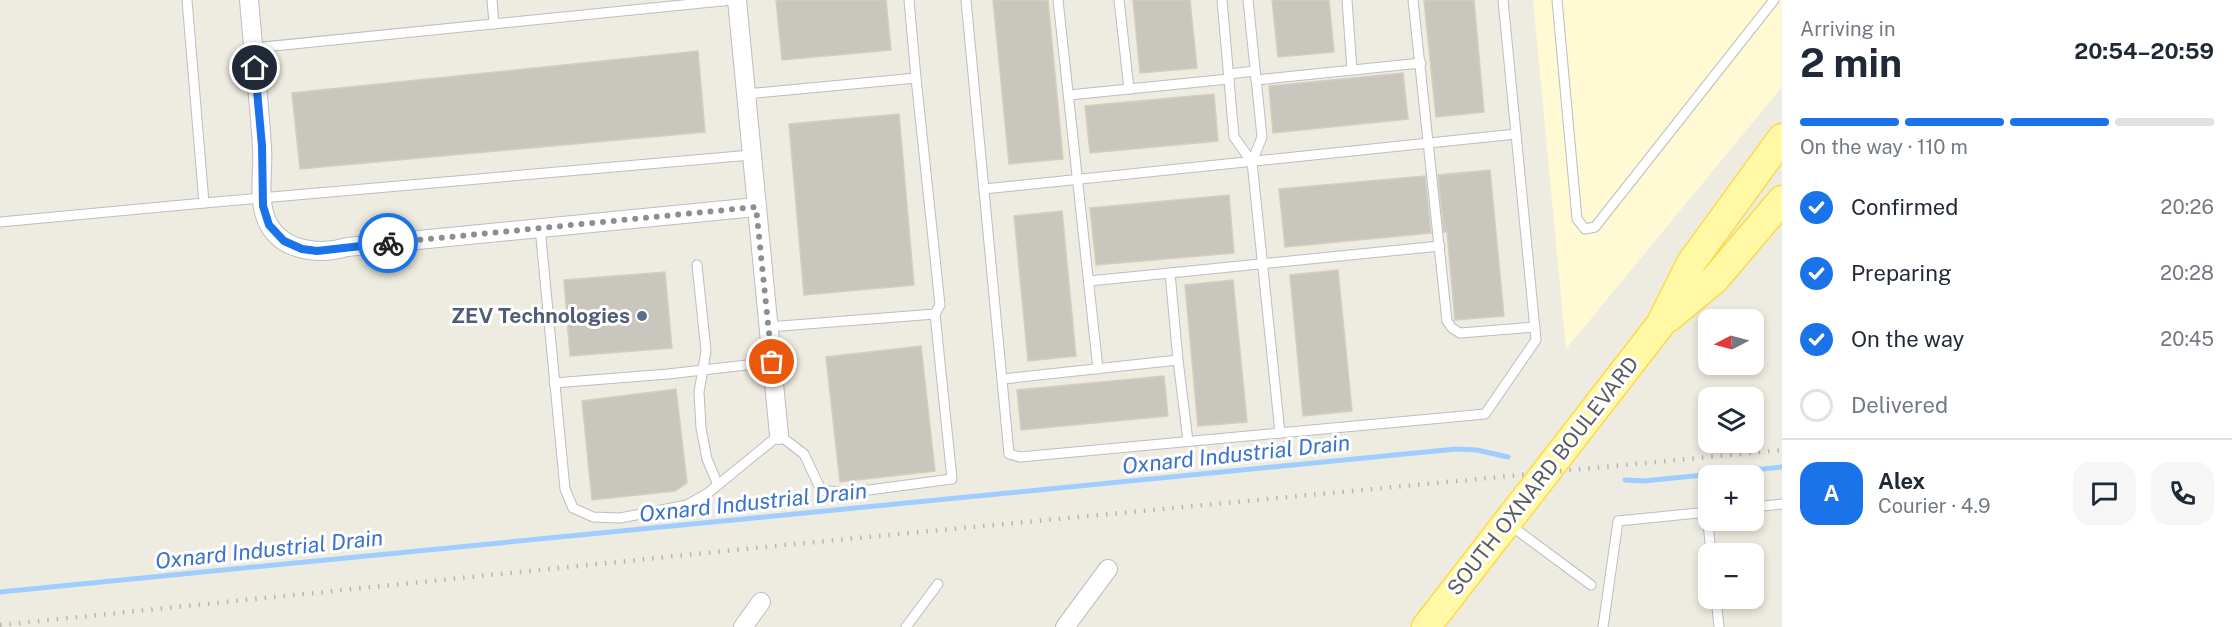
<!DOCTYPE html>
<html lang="en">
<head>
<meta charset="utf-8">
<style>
	body { margin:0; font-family:"Public Sans",sans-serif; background:#f6f6f7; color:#1f2937; height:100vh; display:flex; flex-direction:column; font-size:22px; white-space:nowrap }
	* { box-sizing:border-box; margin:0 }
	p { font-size:20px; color:#747a83 }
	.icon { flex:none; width:33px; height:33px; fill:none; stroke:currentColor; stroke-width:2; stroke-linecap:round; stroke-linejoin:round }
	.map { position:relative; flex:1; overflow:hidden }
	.details { display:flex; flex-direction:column; background:#fff; width:450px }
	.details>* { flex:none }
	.needle { width:39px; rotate:264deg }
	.buttons { position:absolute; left:1698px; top:309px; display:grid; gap:12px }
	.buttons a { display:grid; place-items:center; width:66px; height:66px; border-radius:12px; background:#fff; box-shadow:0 3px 9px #0003; font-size:30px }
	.pin { position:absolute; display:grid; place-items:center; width:51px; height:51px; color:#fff; margin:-26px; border:3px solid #fff; border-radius:50%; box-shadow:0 2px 6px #0007 }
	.courier { position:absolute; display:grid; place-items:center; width:60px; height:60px; margin:-30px; border:4px solid #1a73e8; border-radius:50%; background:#fff; color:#222; box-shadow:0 2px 8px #0007 }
	.head em { font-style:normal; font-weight:700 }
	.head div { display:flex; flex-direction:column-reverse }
	.head { display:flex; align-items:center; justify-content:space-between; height:102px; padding:0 18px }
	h1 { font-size:39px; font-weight:700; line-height:45px }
	.bar { display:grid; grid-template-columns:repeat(4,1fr); gap:9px 6px; align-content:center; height:72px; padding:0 18px }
	.bar i { height:8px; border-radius:4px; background:#e0e1e3 }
	.bar .selected { background:#1a73e8 }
	.bar p { grid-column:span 4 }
	.line { display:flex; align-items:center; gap:15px; padding:0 18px; border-top:2px solid #e0e1e3 }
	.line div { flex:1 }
	.round { display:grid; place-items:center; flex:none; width:63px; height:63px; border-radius:18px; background:#f6f6f7 }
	ol { padding:0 18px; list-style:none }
	li { display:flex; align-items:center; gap:18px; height:66px }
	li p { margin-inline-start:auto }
	li .icon { padding:6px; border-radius:50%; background:#1a73e8; color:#fff; stroke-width:4 }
	li:last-child { color:#747a83 }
	li i { width:33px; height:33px; border:3px solid #e0e1e3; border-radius:50% }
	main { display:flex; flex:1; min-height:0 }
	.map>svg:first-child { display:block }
	.commercial { fill:#fff9d4 }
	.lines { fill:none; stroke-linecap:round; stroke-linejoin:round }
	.stream { stroke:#9fcdff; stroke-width:5 }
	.building { fill:#c8c6bd; stroke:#d3cebe; stroke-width:1.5 }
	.lane-casing { stroke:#bbbdc3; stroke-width:11 }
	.street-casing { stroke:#bbbdc3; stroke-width:20 }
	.primary-casing { stroke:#fcda4b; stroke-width:31 }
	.lane { stroke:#fff; stroke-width:9 }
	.street { stroke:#fff; stroke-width:18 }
	.primary { stroke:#fff8a4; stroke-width:28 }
	.rail { stroke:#b4b5b6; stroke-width:4.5; stroke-dasharray:1.5 8; stroke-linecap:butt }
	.done { stroke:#8d8f8f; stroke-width:6; stroke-dasharray:0 10.8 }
	.route { stroke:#1a73e8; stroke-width:8 }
	.service-dot { fill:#5c6f8a; stroke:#fff; stroke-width:2 }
	.labels { text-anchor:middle; stroke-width:6; stroke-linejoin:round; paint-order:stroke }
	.service-label { font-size:21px; font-weight:bold; fill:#4e5e75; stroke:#fff; text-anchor:end }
	.street-label { font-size:21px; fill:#595d63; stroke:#fff }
	.water-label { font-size:22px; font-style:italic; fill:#3973cb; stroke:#fff }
</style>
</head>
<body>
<main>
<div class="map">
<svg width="1782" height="627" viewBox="0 0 1782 627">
	<rect width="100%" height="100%" fill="#eeece0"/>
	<!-- commercial -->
	<path class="commercial" d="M1533,0h249v87l-216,262z"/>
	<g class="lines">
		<!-- stream -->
		<g class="stream">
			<path d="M1625,480l19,1 138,-14"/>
			<path d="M0,592l1456,-143 21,1 31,7"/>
		</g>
	</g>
	<!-- building -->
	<g class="building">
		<path d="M776,0h110l5,50 -109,10z"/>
		<path d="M993,0h55l15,159 -54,5z"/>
		<path d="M1133,0h57l7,68 -57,5z"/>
		<path d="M1272,0h57l5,52 -56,5z"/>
		<path d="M1424,0h50l10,112 -48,5z"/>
		<path d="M698,51l7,81 -405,37 -8,-76z"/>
		<path d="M1403,73l5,46 -135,14 -4,-47z"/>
		<path d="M1214,94l4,47 -128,12 -5,-47z"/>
		<path d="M899,114l15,171 -110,10 -15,-171z"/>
		<path d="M1490,170l14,146 -49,4 -8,-88h-3l-6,-57z"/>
		<path d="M1425,176l6,57 -146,14 -6,-58z"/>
		<path d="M1229,195l5,58 -138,12 -6,-57z"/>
		<path d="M1062,211l14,145 -48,5 -14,-145z"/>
		<path d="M1338,270l14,141 -49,5 -13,-141z"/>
		<path d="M665,272l7,76 -102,8 -6,-76z"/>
		<path d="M1233,280l14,142 -49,4 -13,-141z"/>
		<path d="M921,346l14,125 -95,11 -14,-125z"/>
		<path d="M1164,376l4,40 -147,14 -4,-40z"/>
		<path d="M676,389l11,94 -12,8 -83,9 -10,-99z"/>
	</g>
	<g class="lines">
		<!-- lane casing -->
		<g class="lane-casing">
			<g id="lane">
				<path d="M187,0l17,203 547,-48"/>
				<path d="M492,0l2,24"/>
				<path d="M909,0l7,78"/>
				<path d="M966,0l43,454 11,3 465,-43 51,-74 -33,-340"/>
				<path d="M1058,0l40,369"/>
				<path d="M1222,0l12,137 18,25 10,-25 -14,-137"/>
				<path d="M1347,0l5,70"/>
				<path d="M1413,0l34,321 5,7 8,5 75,-6"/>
				<path d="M1557,0l20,219 8,10 10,-2 179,-227"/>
				<path d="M253,48l479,-48"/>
				<path d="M1229,74l26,-3"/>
				<path d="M1256,80l165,-17"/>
				<path d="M1129,89l100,-10"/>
				<path d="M746,94l170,-16 24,227 -5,9 -167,13"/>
				<path d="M1069,95l60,-6 -10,-89"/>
				<path d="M1252,162l28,271"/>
				<path d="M984,189l532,-55"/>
				<path d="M0,222l204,-19"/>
				<path d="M540,228l25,261 8,19 20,9 27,1 67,-13 21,-12 71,-58 25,19 17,36 25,3 106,-14 -17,-165"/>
				<path d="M697,265l9,86 -7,41 2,36 6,31 11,26"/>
				<path d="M1089,281l81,-8"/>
				<path d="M1178,360l-8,-87 270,-27"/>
				<path d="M1003,379l175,-19 10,81"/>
				<path d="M554,383l114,-9 104,-12"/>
				<path d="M1754,507l28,-3"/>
				<path d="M1707,512l4,42"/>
				<path d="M1510,525l81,60"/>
				<path d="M1716,598l3,29"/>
				<path d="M906,627l32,-43"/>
				<path d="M1603,627l15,-106 90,-9"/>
			</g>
		</g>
		<!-- street casing -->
		<g class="street-casing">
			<g id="street">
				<path d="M249,0c4,49 10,98 13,147 2,25 -6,55 7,78 15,27 52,30 78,22l409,-40"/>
				<path d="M737,0l42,435"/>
				<path d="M743,627l18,-25"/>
				<path d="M1065,627l43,-58"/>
			</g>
		</g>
		<!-- primary casing -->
		<g class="primary-casing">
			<g id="primary">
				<path d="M1668,318l47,-39 67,-79"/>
				<path d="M1426,627l234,-302 31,-62 91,-125"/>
			</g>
		</g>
		<!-- lane -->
		<use href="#lane" class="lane"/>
		<!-- street -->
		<use href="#street" class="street"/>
		<!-- primary -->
		<use href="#primary" class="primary"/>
		<!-- rail -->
		<path class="rail" d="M0,625l774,-79 1008,-96"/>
	</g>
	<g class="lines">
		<!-- done -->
		<path class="done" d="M388,243l368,-36 16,155"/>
		<!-- route -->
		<path class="route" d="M255,68l7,78 1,60 6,19 15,16 18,8 15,2 71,-8"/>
	</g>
	<!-- markers -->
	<circle class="service-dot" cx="642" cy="316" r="6"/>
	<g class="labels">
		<!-- service labels -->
		<g class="service-label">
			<text x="630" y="323">ZEV Technologies</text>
		</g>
		<!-- street labels -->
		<g class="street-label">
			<text transform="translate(1543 476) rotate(-52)" y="7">SOUTH OXNARD BOULEVARD</text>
		</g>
		<!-- water labels -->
		<g class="water-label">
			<text transform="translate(1236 454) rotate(-6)" y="8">Oxnard Industrial Drain</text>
			<text transform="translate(753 502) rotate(-6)" y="8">Oxnard Industrial Drain</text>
			<text transform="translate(269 549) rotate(-6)" y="8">Oxnard Industrial Drain</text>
		</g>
	</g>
</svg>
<div class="buttons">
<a><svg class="needle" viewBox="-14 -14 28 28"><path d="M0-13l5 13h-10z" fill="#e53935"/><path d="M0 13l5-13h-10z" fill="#747a83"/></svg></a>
<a><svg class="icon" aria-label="layers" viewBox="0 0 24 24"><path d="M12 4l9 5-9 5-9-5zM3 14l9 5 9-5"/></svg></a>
<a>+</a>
<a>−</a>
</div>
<div class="pin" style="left:772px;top:362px;background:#ea580c"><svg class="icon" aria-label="bag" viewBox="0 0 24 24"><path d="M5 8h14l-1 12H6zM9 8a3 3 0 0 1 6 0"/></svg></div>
<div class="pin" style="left:255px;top:68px;background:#1f2937"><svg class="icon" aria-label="home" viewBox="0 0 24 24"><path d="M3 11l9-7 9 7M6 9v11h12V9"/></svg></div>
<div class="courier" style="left:388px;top:243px"><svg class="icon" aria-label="bike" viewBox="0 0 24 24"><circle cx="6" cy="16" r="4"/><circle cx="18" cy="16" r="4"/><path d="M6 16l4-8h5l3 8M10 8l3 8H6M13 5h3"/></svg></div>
</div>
<section class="details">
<div class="head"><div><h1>2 min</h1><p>Arriving in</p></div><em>20:54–20:59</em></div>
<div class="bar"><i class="selected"></i><i class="selected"></i><i class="selected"></i><i></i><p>On the way · 110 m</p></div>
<ol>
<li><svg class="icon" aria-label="check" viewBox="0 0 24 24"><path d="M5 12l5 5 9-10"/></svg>Confirmed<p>20:26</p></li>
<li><svg class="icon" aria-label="check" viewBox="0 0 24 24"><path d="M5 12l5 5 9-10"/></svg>Preparing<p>20:28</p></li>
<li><svg class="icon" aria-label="check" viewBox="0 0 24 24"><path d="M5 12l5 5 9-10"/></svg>On the way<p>20:45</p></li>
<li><i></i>Delivered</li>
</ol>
<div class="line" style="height:108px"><b class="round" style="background:#1a73e8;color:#fff">A</b><div><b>Alex</b><p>Courier · 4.9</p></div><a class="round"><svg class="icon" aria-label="chat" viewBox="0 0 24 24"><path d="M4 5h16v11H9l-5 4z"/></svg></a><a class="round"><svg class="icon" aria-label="phone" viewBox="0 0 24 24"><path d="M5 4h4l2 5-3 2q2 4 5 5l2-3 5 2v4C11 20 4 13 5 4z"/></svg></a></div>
</section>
</main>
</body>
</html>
